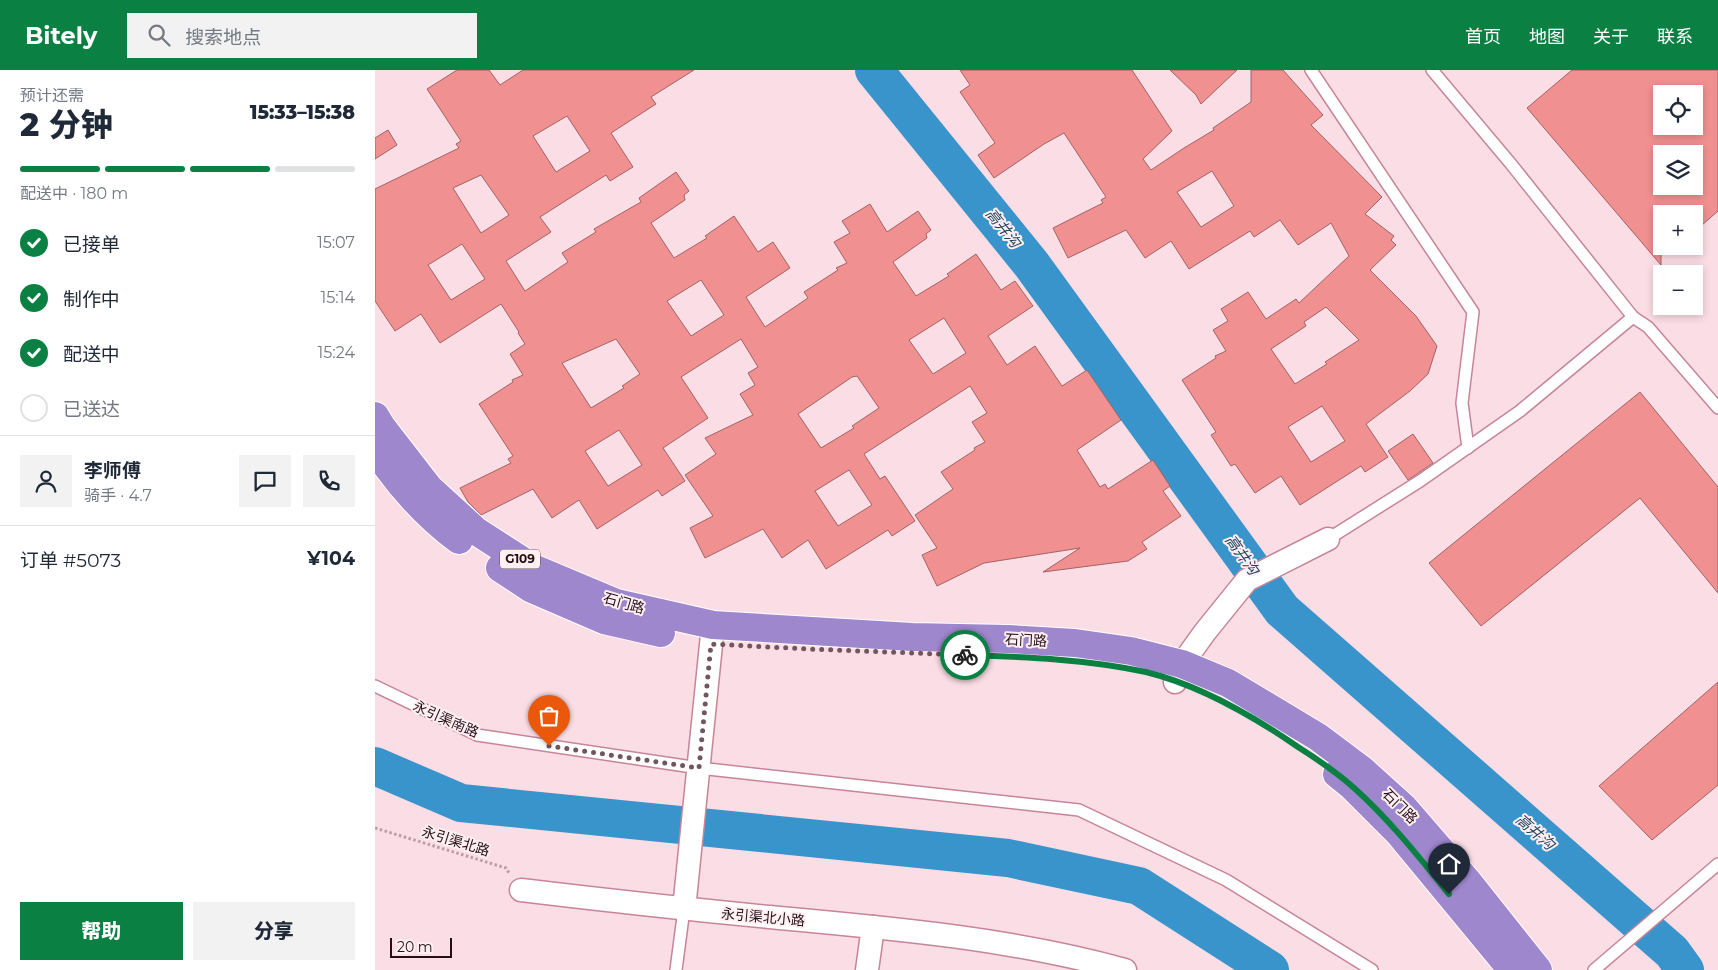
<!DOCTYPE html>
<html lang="zh">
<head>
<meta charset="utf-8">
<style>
	body { margin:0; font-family:Montserrat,"Noto Sans SC",sans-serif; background:#f2f2f3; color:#1f2937; height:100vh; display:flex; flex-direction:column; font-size:19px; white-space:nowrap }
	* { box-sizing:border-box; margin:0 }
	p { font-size:16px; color:#747a83 }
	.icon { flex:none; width:28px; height:28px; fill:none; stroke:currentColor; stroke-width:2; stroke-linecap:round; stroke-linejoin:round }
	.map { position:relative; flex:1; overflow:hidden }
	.panel { display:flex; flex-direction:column; background:#fff; width:375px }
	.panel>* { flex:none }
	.buttons { position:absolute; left:1278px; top:15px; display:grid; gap:10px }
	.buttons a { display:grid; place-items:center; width:50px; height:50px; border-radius:0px; background:#fff; box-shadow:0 2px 8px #0003; font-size:25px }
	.scale { position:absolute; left:15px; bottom:12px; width:62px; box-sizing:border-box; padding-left:5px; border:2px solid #260e16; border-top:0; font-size:14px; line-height:18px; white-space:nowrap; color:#260e16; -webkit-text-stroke:4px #feeff3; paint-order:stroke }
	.pin { position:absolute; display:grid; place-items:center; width:42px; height:42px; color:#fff; margin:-51px -21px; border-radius:50% 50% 50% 0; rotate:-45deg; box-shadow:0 0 5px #0007 }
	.pin .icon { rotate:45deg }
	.courier { position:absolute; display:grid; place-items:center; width:50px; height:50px; margin:-25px; border:4px solid #0b8043; border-radius:50%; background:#fff; color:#222; box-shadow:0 1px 6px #0007 }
	.head em { font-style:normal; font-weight:800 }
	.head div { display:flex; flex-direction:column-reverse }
	.head { display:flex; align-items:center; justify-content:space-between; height:85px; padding:0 20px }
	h1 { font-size:32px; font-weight:800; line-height:38px }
	.bar { display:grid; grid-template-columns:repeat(4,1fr); gap:8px 5px; align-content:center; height:60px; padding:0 20px }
	.bar i { height:6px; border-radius:4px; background:#e0e1e3 }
	.bar .on { background:#0b8043 }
	.bar p { grid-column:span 4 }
	.line { display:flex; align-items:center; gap:12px; padding:0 20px; border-top:1px solid #e0e1e3 }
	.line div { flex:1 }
	.round { display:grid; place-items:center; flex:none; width:52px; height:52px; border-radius:0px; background:#f2f2f3 }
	ol { padding:0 20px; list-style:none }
	li { display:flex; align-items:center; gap:15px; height:55px }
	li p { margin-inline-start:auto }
	li .icon { padding:5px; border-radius:50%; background:#0b8043; color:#fff; stroke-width:4 }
	li:last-child { color:#747a83 }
	li i { width:28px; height:28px; border:2px solid #e0e1e3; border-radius:50% }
	.button { display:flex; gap:10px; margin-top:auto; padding:10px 20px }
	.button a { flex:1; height:58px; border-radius:0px; background:#0b8043; color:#fff; font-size:20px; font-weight:800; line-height:58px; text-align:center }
	.button a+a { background:#f2f2f3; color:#1f2937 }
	header { display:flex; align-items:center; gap:30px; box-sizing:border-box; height:70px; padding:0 25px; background:#0b8043; color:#fff }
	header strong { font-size:24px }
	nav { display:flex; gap:28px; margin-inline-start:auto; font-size:18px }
	.search { width:350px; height:45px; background:#f2f2f3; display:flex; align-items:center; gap:12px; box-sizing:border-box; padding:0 18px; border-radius:0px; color:#747a83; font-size:19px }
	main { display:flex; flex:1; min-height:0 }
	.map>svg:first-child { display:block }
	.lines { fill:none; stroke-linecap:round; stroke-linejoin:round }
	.river { stroke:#3894ca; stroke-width:38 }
	.building { fill:#f19091; stroke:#a36263; fill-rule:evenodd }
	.lane-casing { stroke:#c68599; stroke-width:14 }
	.street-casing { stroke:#c68599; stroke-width:25 }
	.highway-casing { stroke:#fff; stroke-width:30 }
	.path { stroke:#ba9ea6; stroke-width:3; stroke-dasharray:2.5 2.5; stroke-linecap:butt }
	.lane { stroke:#fff; stroke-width:11 }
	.street { stroke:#fff; stroke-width:22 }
	.highway { stroke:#9f87cd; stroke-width:28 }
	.done { stroke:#71565e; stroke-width:5; stroke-dasharray:0 9 }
	.route { stroke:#0b8043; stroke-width:6 }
	.labels { text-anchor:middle; stroke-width:4; stroke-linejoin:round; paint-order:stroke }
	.shield { fill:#feeff3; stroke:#675258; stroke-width:1 }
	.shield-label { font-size:12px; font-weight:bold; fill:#260e16 }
	.street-label { font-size:14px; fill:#260e16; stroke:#feeff3 }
	.water-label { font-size:15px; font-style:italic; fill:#1f445c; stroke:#feeff3 }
</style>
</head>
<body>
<header>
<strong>Bitely</strong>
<div class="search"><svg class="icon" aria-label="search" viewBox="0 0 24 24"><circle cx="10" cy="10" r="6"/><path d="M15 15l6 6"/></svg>搜索地点</div>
<nav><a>首页</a><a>地图</a><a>关于</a><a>联系</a></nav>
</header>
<main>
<section class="panel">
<div class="head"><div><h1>2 分钟</h1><p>预计还需</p></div><em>15:33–15:38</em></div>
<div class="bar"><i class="on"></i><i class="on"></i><i class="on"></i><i></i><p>配送中 · 180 m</p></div>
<ol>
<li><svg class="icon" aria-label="check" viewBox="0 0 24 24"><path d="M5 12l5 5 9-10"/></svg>已接单<p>15:07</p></li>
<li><svg class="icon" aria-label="check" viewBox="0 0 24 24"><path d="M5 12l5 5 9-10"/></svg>制作中<p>15:14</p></li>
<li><svg class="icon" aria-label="check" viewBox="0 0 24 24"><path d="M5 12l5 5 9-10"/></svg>配送中<p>15:24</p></li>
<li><i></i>已送达</li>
</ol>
<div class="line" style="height:90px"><a class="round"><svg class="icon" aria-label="person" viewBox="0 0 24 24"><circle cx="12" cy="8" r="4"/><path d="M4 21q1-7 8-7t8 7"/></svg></a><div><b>李师傅</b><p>骑手 · 4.7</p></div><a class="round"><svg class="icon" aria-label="chat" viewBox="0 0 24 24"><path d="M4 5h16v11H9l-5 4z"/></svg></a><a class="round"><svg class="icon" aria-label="phone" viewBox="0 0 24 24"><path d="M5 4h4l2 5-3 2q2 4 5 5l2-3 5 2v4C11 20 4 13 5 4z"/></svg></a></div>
<div class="line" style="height:65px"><div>订单 #5073</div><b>¥104</b></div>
<div class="button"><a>帮助</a><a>分享</a></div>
</section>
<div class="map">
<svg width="1343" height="900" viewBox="0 0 1343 900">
	<rect width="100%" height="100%" fill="#fbdde5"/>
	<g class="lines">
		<!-- river -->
		<g class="river">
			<path d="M499,0l158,195 250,345 390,342 13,18"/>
			<path d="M0,696l86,37 547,55 131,28 131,84"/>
		</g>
	</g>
	<!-- building -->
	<g class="building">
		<path d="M82,0h32l11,15 23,-15h171l-43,27 5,7 -45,29 22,34 -23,14 -4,-6 -66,42 11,15 -45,29 19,30 43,-29 -6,-9 34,-21 -2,-3 47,-27 -2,-4 37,-26 13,19 -5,4 1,5 -34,23 23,35 33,-20 -2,-2 29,-20 24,36 15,-10 17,26 -44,29 19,30 43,-29 -4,-6 34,-22 -2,-2 11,-5 -13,-21 16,-9 -8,-12 28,-17 17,28 31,-21 13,19 -5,4 1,4 -34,24 23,34 33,-20 -2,-2 29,-20 25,36 14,-9 18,25 -45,30 19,29 28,-19 27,40 25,-16 34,50 -44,30 23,37 5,-3 3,5 45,-29 17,26 -7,5 18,25 -39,26 5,7 -19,12 -85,11 37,-24 -96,15 -47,23 -15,-31 15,-7 -22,-33 38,-26 -12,-17 34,-22 -1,-2 11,-6 -13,-20 15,-9 -17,-27 -106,68 16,25 5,-3 30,45 -23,15 -4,-6 -62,39 -18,-29 -26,18 -19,-29 -58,29 -15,-30 23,-12 -28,-41 31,-21 -11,-16 48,-23 -13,-21 15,-9 -7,-12 10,-6 -17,-28 -60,38 27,41 -45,30 22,33 -23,15 -4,-6 -61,39 -18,-29 -27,18 -19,-29 -52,26 -13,-13 -8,-14 51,-25 -3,-4 5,-3 -34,-52 34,-22 -1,-2 11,-5 -13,-21 15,-10 -7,-11 1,-1 -18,-28 -61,39 -19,-29 -26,17 -20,-30v-112l84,-41 -3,-4 5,-3 -34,-52zM192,46l23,35 -34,21 -23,-36zM106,105l28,40 -28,18 -28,-45zM87,174l23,35 -34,21 -23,-35zM326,210l23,35 -33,21 -24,-35zM569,248l22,35 -33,21 -24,-34zM241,269l24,35 -18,12 2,2 -33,20 -29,-45zM482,306l22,32 -27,18 2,2 -33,20 -23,-34 54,-37zM244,360l23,35 -34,21 -23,-35zM474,400l23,35 -34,21 -23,-35z"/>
		<path d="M585,0h172l40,61 -29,28 8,11 33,-22 30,-18 -1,-2 38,-26v-32h32l40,45 -12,10 71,72 -17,17 29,22 -3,4 5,5 -26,25 46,46 21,30 -9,28 -18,17 -44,33 22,33 -23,15 -4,-6 -61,39 -19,-29 -26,17 -20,-29 -4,2 -20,-31 5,-3 -34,-52 34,-22 -1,-2 11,-5 -13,-21 15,-9 -7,-12 27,-17 18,27 30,-20 3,4 50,-47 -18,-33 -33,22 -18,-25 -26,17 -4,-6 -61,38 -18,-28 -26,17 -19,-28 -58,28 -15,-30 50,-25 -2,-3 5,-3 -42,-64 -20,11 -50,34 -16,-23 17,-12 -35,-51 10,-7zM837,101l22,35 -33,21 -24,-35zM951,237l33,33 -34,22 2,2 -32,20 -24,-35 35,-23 -2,-4zM947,336l23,35 -34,21 -23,-35z"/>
		<path d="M795,0h67l-36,34 -5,-9z"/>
		<path d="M1197,0h146v141l-24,21v-18h-33v51l-134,-157zM1286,24h33v32h-33zM1286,84h33v32h-33z"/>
		<path d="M13,60l9,15 -22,14v-21z"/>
		<path d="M1265,322l78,95v106l-78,-95 -159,128 -52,-63z"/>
		<path d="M1038,364l20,29 -25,17 -20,-29z"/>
		<path d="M1343,612v103l-66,55 -53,-54z"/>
	</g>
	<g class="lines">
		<!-- lane casing -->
		<g class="lane-casing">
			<g id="lane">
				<path d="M936,0l162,242 -11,91 6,45"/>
				<path d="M1057,0l79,94 122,153"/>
				<path d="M953,469l92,-58 100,-70 113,-94 15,10 70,81"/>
				<path d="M0,616l102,49 222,33 380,42 147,70 146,90"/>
				<path d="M301,900l8,-61"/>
				<path d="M1219,900l124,-106"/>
			</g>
		</g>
		<!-- street casing -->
		<g class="street-casing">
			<g id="street">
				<path d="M800,612l7,-18 23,-32 42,-52 81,-41"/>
				<path d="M146,820c83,10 165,19 248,27 119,11 241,21 356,53"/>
				<path d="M309,839l29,-284"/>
				<path d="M492,900l6,-43"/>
			</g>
		</g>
		<!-- highway casing -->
		<g class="highway-casing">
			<g id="highway">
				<path d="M0,346l6,10 48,62 47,43 59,38 81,34 97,22 199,12 96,2 67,4 56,8 51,13 46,19 90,54 44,33 42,38 64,74 70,88"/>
				<path d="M0,379c23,35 50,66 84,91"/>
				<path d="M125,498l32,21 72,31 57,13"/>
				<path d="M962,704l16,13 46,46 113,137"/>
			</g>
		</g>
		<!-- path -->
		<path class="path" d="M0,758l131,40 3,5"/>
		<!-- lane -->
		<use href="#lane" class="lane"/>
		<!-- street -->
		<use href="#street" class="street"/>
		<!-- highway -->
		<use href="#highway" class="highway"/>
	</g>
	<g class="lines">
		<!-- done -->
		<path class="done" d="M174,676l150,22 12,-124 97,5 157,6"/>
		<!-- route -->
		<path class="route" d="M590,585c60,2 121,4 181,17 53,13 107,44 152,75 19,12 38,25 55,40 36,32 66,70 96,107"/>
	</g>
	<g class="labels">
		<!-- shield labels -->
		<rect class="shield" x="125" y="479.5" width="40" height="19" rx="4"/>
		<g class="shield-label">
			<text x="145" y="493">G109</text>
		</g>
		<!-- street labels -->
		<g class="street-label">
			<text transform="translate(249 533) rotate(16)" y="5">石门路</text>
			<text transform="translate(651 570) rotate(3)" y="5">石门路</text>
			<text transform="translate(71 649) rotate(24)" y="5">永引渠南路</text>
			<text transform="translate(1025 736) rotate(45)" y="5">石门路</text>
			<text transform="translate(81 771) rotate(17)" y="5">永引渠北路</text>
			<text transform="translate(388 847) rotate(5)" y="5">永引渠北小路</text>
		</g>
		<!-- water labels -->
		<g class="water-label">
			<text transform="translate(628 158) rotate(51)" y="5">高井沟</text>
			<text transform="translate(867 485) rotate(54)" y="5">高井沟</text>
			<text transform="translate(1160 762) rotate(41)" y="5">高井沟</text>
		</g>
	</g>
</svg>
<div class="buttons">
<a><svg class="icon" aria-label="locate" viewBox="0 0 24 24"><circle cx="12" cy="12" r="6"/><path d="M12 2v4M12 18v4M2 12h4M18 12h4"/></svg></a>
<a><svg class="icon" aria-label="layers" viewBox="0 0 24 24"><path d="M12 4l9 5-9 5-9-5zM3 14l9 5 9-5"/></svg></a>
<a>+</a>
<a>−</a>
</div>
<div class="scale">20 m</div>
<div class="pin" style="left:174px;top:676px;background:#ea580c"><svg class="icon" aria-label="bag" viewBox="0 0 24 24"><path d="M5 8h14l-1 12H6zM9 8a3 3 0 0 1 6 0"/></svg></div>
<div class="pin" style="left:1074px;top:824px;background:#1f2937"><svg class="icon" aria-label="home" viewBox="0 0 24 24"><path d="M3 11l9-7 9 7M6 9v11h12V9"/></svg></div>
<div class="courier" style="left:590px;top:585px"><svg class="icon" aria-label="bike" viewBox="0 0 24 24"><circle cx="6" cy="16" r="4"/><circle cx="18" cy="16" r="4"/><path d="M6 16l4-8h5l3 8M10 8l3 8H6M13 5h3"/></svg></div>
</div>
</main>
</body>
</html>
